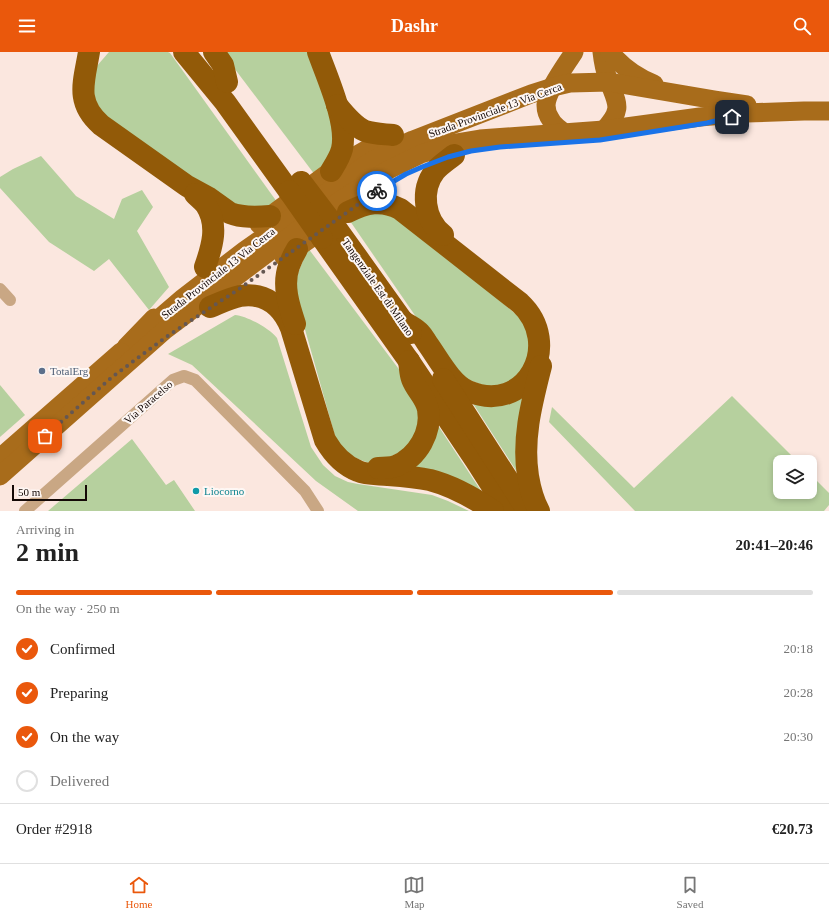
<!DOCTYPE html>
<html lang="en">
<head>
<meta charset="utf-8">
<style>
	body { margin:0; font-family:"Times New Roman",serif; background:#f2f2f2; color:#222; height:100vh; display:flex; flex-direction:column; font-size:15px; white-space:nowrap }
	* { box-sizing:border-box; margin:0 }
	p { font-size:13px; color:#767676 }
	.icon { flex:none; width:22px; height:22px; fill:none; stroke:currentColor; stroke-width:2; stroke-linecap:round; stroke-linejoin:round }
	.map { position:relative; height:459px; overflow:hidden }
	.drawer { display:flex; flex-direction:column; background:#fff; flex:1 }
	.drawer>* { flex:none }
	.fabs { position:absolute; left:773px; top:403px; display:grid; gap:8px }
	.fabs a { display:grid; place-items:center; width:44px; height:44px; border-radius:8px; background:#fff; box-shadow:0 2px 6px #0003; font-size:20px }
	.scale { position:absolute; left:12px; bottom:10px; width:75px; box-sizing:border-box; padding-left:4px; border:2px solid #140906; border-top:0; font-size:11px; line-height:14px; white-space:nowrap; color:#140906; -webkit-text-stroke:3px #fef7f4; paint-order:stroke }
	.pin { position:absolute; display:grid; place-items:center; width:34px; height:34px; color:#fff; margin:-17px; border-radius:8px; box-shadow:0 2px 6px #0006 }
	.courier { position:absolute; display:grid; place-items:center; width:40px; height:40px; margin:-20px; border:3px solid #1a73e8; border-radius:50%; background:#fff; color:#222; box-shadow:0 1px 5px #0007 }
	.head em { font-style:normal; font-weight:800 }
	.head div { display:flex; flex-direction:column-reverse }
	.head { display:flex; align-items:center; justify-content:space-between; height:68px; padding:0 16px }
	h1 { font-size:26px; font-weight:800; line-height:30px }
	.bar { display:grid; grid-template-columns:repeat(4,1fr); gap:6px 4px; align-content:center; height:48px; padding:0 16px }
	.bar i { height:5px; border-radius:3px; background:#e0e0e0 }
	.bar .on { background:#ea580c }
	.bar p { grid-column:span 4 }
	.line { display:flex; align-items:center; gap:10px; padding:0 16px; border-top:1px solid #e0e0e0 }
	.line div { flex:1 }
	ol { padding:0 16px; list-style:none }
	li { display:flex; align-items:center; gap:12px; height:44px }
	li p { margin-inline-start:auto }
	li .icon { padding:4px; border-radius:50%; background:#ea580c; color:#fff; stroke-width:4 }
	li:last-child { color:#767676 }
	li i { width:22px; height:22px; border:2px solid #e0e0e0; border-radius:50% }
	header { display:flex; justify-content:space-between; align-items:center; height:52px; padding:0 16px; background:#ea580c; color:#fff; font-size:18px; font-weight:800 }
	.tabs { display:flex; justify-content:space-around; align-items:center; height:56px; border-top:1px solid #e0e0e0; background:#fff; font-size:11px; color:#767676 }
	.tabs a { display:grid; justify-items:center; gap:2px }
	.tabs .on { color:#ea580c }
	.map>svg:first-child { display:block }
	.green { fill:#b6d09e }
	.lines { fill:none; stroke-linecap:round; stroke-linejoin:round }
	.street { stroke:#c9a784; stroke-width:12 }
	.primary { stroke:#a86c1b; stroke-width:19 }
	.highway { stroke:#925a08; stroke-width:22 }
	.highway-bridge { stroke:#925a08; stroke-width:22 }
	.done { stroke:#655752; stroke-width:4; stroke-dasharray:0 7.2 }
	.route { stroke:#1a73e8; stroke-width:5 }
	.service-dot { fill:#5c6f8a; stroke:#fef7f4; stroke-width:1.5 }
	.culture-dot { fill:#0f9aa8; stroke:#fef7f4; stroke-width:1.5 }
	.labels { text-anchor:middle; stroke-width:4; stroke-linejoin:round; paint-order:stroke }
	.street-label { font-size:11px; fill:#140906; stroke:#fef7f4 }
	.service-label { font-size:11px; fill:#4e5e75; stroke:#fef7f4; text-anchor:start }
	.culture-label { font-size:11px; fill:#0d838f; stroke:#fef7f4; text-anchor:start }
</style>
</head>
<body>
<header><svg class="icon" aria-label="menu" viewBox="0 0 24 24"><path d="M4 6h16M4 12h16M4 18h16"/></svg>Dashr<svg class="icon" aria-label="search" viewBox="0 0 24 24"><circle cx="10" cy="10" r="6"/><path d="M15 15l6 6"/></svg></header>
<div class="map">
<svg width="829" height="459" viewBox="0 0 829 459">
	<rect width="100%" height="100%" fill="#fbe7df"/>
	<!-- green -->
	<g class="green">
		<path d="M109,0h59l2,1 107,149 -13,7 -36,-6 -124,-86 -9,-12 -2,-19 3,-19z"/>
		<path d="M222,0h87l27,76 1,18 -22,29z"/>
		<path d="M41,104l35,40 38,23 8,-20 20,-9 11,17 -16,24 32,56 -20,23 -40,-51 -15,12 -45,-29 -49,-54v-11l13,-8z"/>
		<path d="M377,157l31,13 124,106 -6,43 -30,19 -40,-15 -106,-154z"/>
		<path d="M308,196l105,140 9,17 -8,40 -40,20c-14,-5 -29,-10 -37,-24 -3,-6 -4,-13 -6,-19l-34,-121 -1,-23z"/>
		<path d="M235,263c12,1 34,13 42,23l34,109 12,18 12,11 13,6 10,2 74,11 16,6 21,10h-111l-42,-30 -124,-116 -24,-11z"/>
		<path d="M0,333l25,30 -25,22z"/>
		<path d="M529,337l-12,83 -45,-70z"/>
		<path d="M732,344l66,66h-18v30h30v-18l19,19v12l-5,6h-189l-86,-89 3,-15 82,81z"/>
		<path d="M437,372l50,76 -76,-32z"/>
		<path d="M132,387l34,46 8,-5 21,31h-147z"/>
	</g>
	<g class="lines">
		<!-- street -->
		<g class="street">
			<path d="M0,237l10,11"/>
			<path d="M25,459l148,-131 11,-4 11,4 110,111 13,20"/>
		</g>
		<!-- primary -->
		<g class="primary">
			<path d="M602,0c1,9 3,19 6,27 9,25 16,29 -4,51"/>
			<path d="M610,0c12,15 26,25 44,32"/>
			<path d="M564,81c-4,-4 -10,-7 -13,-13 -3,-4 -5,-10 -5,-15 1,-15 20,-40 28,-53"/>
			<path d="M259,172l72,-53 26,-16 28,-16"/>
			<path d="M284,205l47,-33"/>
			<path d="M147,277l36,-31 61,-47 123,-87 24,-14 22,-10 118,-46 22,-7 17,-4 39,-1 106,18 32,5"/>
			<path d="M126,295l28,-29"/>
			<path d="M0,406l121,-106"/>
			<path d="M0,424l165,-146 129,-97 47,-33 47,-30 33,-16 35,-11 24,-4 124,-9 96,-13 46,-4 58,-2h25"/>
		</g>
		<!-- highway -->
		<g class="highway">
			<path d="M89,0c-5,30 -14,50 12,73l86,61 22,12 21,15c12,5 27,4 40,3"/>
			<path d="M184,0l41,50 64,89"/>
			<path d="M214,0l9,13 4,17"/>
			<path d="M318,0c9,25 30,71 24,97 -2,8 -6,14 -11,22"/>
			<path d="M337,53c8,10 17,21 28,26 9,3 19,3 28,4"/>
			<path d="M195,142c3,3 8,7 11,11 13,20 6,42 -1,62"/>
			<path d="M348,160c18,-9 33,-13 52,-3l120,94c44,41 6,113 -52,88 -17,-7 -30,-33 -41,-48 -2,-3 -4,-7 -7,-10 -4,-5 -12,-8 -17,-12"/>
			<path d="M336,176l23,32 52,73"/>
			<path d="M443,183c-19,-15 -23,-45 -8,-64 5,-6 13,-11 19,-16"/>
			<path d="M322,186l87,123 67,100 32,50"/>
			<path d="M210,255c10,-4 20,-9 30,-11 25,-4 42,10 51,32l34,112c8,14 18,25 33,31 9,4 20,3 30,4 14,1 28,2 42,5 23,6 44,18 63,31"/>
			<path d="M295,272c-6,-18 -13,-39 -6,-58 2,-6 5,-12 8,-17"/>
			<path d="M443,327l85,132"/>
			<path d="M378,416c6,0 12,0 18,-2 22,-9 36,-34 32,-57 -3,-13 -12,-19 -16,-30 -2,-5 -2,-12 -3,-18"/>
			<path d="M539,459c-6,-11 -9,-23 -11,-35 -6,-38 4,-74 13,-110"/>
		</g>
		<!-- highway-bridge -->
		<g class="highway-bridge">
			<path d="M301,130l35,46"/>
			<path d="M289,139l33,47"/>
		</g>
	</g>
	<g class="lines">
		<!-- done -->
		<path class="done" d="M45,384l67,-59 57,-42 70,-46 138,-98"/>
		<!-- route -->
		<path class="route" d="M377,139l29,-17 16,-7 26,-10 23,-6 29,-4 100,-7 107,-17 25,-6"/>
	</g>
	<!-- markers -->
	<circle class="service-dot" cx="42" cy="319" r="4"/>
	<circle class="culture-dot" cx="196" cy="439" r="4"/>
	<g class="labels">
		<!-- street labels -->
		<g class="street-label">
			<text transform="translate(495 58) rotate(-20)" y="4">Strada Provinciale 13 Via Cerca</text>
			<text transform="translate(218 221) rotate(-38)" y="4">Strada Provinciale 13 Via Cerca</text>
			<text transform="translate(378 235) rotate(55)" y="4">Tangenziale Est di Milano</text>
			<text transform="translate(148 350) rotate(-41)" y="4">Via Paracelso</text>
		</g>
		<!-- service labels -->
		<g class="service-label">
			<text x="50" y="323">TotalErg</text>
		</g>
		<!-- culture labels -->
		<g class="culture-label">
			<text x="204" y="443">Liocorno</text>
		</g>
	</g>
</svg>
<div class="fabs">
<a><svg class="icon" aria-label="layers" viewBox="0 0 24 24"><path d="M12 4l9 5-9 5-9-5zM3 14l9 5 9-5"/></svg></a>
</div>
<div class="scale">50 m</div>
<div class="pin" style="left:45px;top:384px;background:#ea580c"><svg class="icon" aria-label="bag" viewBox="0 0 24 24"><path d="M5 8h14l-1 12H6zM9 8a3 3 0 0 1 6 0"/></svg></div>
<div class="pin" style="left:732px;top:65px;background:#1f2937"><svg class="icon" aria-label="home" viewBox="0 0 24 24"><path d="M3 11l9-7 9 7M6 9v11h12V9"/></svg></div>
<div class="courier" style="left:377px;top:139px"><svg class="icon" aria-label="bike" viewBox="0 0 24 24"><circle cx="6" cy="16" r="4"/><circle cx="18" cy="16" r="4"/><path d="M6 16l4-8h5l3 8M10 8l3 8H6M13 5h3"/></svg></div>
</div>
<section class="drawer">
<div class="head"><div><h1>2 min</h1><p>Arriving in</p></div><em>20:41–20:46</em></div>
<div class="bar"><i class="on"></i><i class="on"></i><i class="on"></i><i></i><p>On the way · 250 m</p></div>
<ol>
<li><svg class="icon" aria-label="check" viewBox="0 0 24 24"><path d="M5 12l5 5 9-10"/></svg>Confirmed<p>20:18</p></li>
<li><svg class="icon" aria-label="check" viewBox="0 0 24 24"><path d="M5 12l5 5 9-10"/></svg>Preparing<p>20:28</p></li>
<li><svg class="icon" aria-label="check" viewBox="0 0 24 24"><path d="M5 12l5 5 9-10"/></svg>On the way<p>20:30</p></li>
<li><i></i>Delivered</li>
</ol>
<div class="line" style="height:52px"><div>Order #2918</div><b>€20.73</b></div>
</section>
<nav class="tabs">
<a class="on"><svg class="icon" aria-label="home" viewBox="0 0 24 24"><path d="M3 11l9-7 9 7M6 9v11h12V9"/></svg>Home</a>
<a><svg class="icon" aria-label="map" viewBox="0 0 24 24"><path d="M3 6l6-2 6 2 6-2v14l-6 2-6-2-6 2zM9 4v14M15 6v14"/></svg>Map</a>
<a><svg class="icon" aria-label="saved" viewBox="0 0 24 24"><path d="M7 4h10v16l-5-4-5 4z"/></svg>Saved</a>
</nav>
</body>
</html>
